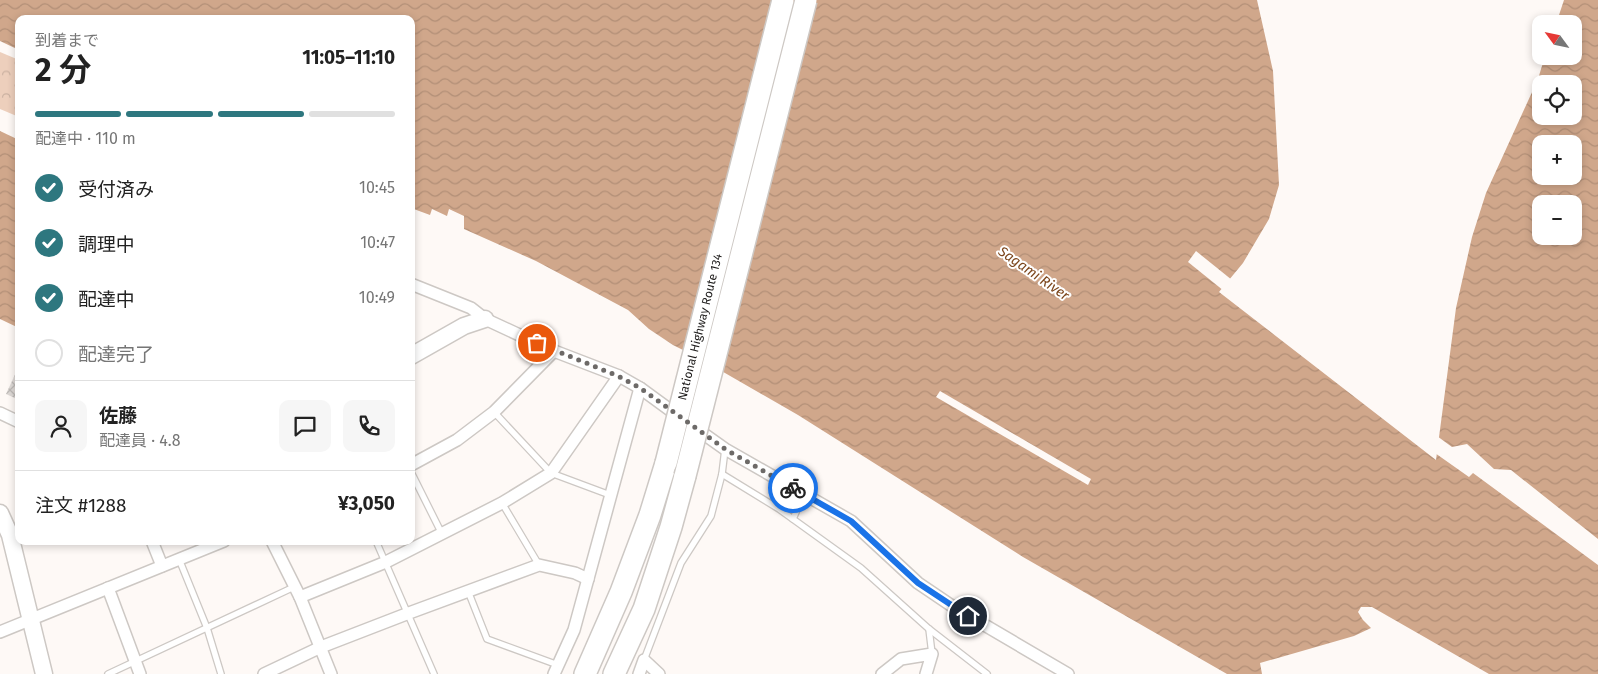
<!DOCTYPE html>
<html lang="ja">
<head>
<meta charset="utf-8">
<style>
	body { margin:0; font-family:"Fira Sans","Noto Sans JP",sans-serif; background:#f6f6f6; color:#222; height:100vh; display:flex; flex-direction:column; font-size:19px; white-space:nowrap }
	* { box-sizing:border-box; margin:0 }
	p { font-size:16px; color:#767676 }
	.icon { flex:none; width:28px; height:28px; fill:none; stroke:currentColor; stroke-width:2; stroke-linecap:round; stroke-linejoin:round }
	.map { position:relative; flex:1; overflow:hidden }
	.details { position:absolute; left:15px; top:15px; width:400px; height:530px; display:flex; flex-direction:column; background:#fff; border-radius:10px; box-shadow:0 2px 8px #0003 }
	.details>* { flex:none }
	.needle { width:32px; rotate:303deg }
	.tools { position:absolute; left:1532px; top:15px; display:grid; gap:10px }
	.tools a { display:grid; place-items:center; width:50px; height:50px; border-radius:10px; background:#fff; box-shadow:0 2px 8px #0003; font-size:25px }
	.pin { position:absolute; display:grid; place-items:center; width:42px; height:42px; color:#fff; margin:-21px; border:2px solid #fff; border-radius:50%; box-shadow:0 1px 5px #0007 }
	.courier { position:absolute; display:grid; place-items:center; width:50px; height:50px; margin:-25px; border:4px solid #1a73e8; border-radius:50%; background:#fff; color:#222; box-shadow:0 1px 6px #0007 }
	.head em { font-style:normal; font-weight:700 }
	.head div { display:flex; flex-direction:column-reverse }
	.head { display:flex; align-items:center; justify-content:space-between; height:85px; padding:0 20px }
	h1 { font-size:32px; font-weight:700; line-height:38px }
	.bar { display:grid; grid-template-columns:repeat(4,1fr); gap:8px 5px; align-content:center; height:60px; padding:0 20px }
	.bar i { height:6px; border-radius:4px; background:#e0e0e0 }
	.bar .active { background:#2e777f }
	.bar p { grid-column:span 4 }
	.line { display:flex; align-items:center; gap:12px; padding:0 20px; border-top:1px solid #e0e0e0 }
	.line div { flex:1 }
	.round { display:grid; place-items:center; flex:none; width:52px; height:52px; border-radius:10px; background:#f6f6f6 }
	ol { padding:0 20px; list-style:none }
	li { display:flex; align-items:center; gap:15px; height:55px }
	li p { margin-inline-start:auto }
	li .icon { padding:5px; border-radius:50%; background:#2e777f; color:#fff; stroke-width:4 }
	li:last-child { color:#767676 }
	li i { width:28px; height:28px; border:2px solid #e0e0e0; border-radius:50% }
	.map>svg:first-child { display:block }
	.forest { fill:url(#forest-crowns) }
	.water { fill:url(#water-waves); fill-rule:evenodd }
	.pier { fill:#fef9f6 }
	.building { fill:url(#building-cross-hatch) }
	.lines { fill:none; stroke-linecap:round; stroke-linejoin:round }
	.lane-casing { stroke:#cdc8c4; stroke-width:8 }
	.street-casing { stroke:#cdc8c4; stroke-width:14 }
	.secondary-casing { stroke:#cdc8c4; stroke-width:19 }
	.highway-casing { stroke:#cdc8c4; stroke-width:24 }
	.lane { stroke:#fff; stroke-width:5.5 }
	.street { stroke:#fff; stroke-width:11 }
	.secondary { stroke:#fff; stroke-width:16 }
	.highway { stroke:#fff; stroke-width:21 }
	.highway-bridge-casing { stroke:#cdc8c4; stroke-width:24; stroke-linecap:butt }
	.highway-bridge { stroke:#fff; stroke-width:21 }
	.done { stroke:#6d6a68; stroke-width:5; stroke-dasharray:0 9 }
	.route { stroke:#1a73e8; stroke-width:6 }
	.labels { text-anchor:middle; stroke-width:4; stroke-linejoin:round; paint-order:stroke }
	.street-label { font-size:12px; fill:#1f1d1c; stroke:#fff }
	.water-label { font-size:14px; font-style:italic; fill:#7c461c; stroke:#fff }
</style>
</head>
<body>
<div class="map">
<svg width="1598" height="674" viewBox="0 0 1598 674">
	<defs>
		<pattern id="forest-crowns" width="20" height="18" patternUnits="userSpaceOnUse" patternTransform="scale(1.25)"><rect width="20" height="18" fill="#edcfbc"/><path d="M2 6a3 3 0 1 1 6 0M12 15a3 3 0 1 1 6 0" fill="none" stroke="#cbb1a1"/></pattern>
		<pattern id="water-waves" width="16" height="10" patternUnits="userSpaceOnUse" patternTransform="scale(1.25)"><rect width="16" height="10" fill="#d0a78b"/><path d="M0 5q4-4 8 0t8 0" fill="none" stroke="#b28f77"/></pattern>
		<pattern id="building-cross-hatch" width="8" height="8" patternUnits="userSpaceOnUse" patternTransform="scale(1.25)"><rect width="8" height="8" fill="#ded9d6"/><path d="M0 0l8 8M0 8l8-8" fill="none" stroke="#bebab7"/></pattern>
	</defs>
	<rect width="100%" height="100%" fill="#fef9f6"/>
	<!-- forest -->
	<path class="forest" d="M0,52l19,8v57l-19,-8z"/>
	<!-- water -->
	<g class="water">
		<path d="M0,0h1257l16,71 6,114 -10,34 -26,44 -24,29 217,168 20,-152 16,-71 14,-44 52,-114 7,-23h29v-32h-18l8,-24h34v674h-109l-117,-67h-11l-3,5 5,8 8,8 -17,8 -94,27 2,11h-35l-204,-117 -225,-142 -99,-57 -26,-13 -24,-16 -21,-19 -92,-49 -72,-32v-13l-15,-7 -2,7 -15,-7 -2,6 -19,-7v-189h-392v31l-19,-9zM1541,84h33v32h-33zM1541,144h33v32h-33zM1541,204h33v32h-33z"/>
		<path d="M0,131l19,9v188l-19,-9z"/>
	</g>
	<!-- pier -->
	<g class="pier">
		<path d="M1196,251l36,29 -8,11 -36,-29z"/>
		<path d="M940,391l151,88 -3,6 -152,-88z"/>
		<path d="M1437,436l15,11 15,-3 27,25 17,1 87,69v26l-125,-92 -4,4 -34,-24z"/>
	</g>
	<!-- building -->
	<path class="building" d="M19,366v34l-13,-6z"/>
	<g class="lines">
		<!-- lane casing -->
		<g class="lane-casing">
			<g id="lane">
				<path d="M494,412l57,61 59,22"/>
				<path d="M411,472l31,62"/>
				<path d="M722,474l57,35 82,59 68,61 58,45"/>
				<path d="M502,503l37,62"/>
				<path d="M793,519l11,-25"/>
				<path d="M376,541l58,133"/>
				<path d="M179,559l28,69 14,46"/>
				<path d="M468,591l19,48 71,26"/>
				<path d="M929,629l3,25"/>
				<path d="M644,660l37,-97 30,-47 11,-42 3,-25"/>
				<path d="M108,674l186,-87"/>
			</g>
		</g>
		<!-- street casing -->
		<g class="street-casing">
			<g id="street">
				<path d="M411,284l60,24 14,11 69,32 65,25 21,12 41,30"/>
				<path d="M0,413l19,9"/>
				<path d="M694,427l31,22 126,72 67,62 34,23 116,68"/>
				<path d="M411,465l46,-25 37,-28 60,-61"/>
				<path d="M152,541l10,25"/>
				<path d="M272,541l28,56 31,77"/>
				<path d="M108,588l32,86"/>
				<path d="M300,597l86,-35 116,-59 49,-30 68,-97"/>
				<path d="M0,632l224,-91"/>
				<path d="M264,674l57,-27 88,-34 130,-48 36,8 13,6"/>
				<path d="M554,674l20,-44 66,-242"/>
				<path d="M639,674l5,-14 15,14"/>
				<path d="M882,674l19,-15 31,-5 -6,20"/>
			</g>
		</g>
		<!-- secondary casing -->
		<g class="secondary-casing">
			<g id="secondary">
				<path d="M411,356l53,-30 21,-7"/>
				<path d="M0,513l10,22 34,139"/>
			</g>
		</g>
		<!-- highway casing -->
		<g class="highway-casing">
			<g id="highway">
				<path d="M585,674l36,-82 29,-77 16,-52"/>
				<path d="M614,674l30,-65 27,-82 14,-51"/>
			</g>
		</g>
		<!-- lane -->
		<use href="#lane" class="lane"/>
		<!-- street -->
		<use href="#street" class="street"/>
		<!-- secondary -->
		<use href="#secondary" class="secondary"/>
		<!-- highway -->
		<use href="#highway" class="highway"/>
		<!-- highway-bridge casing -->
		<g class="highway-bridge-casing">
			<g id="highway-bridge">
				<path d="M666,463l117,-463"/>
				<path d="M685,476l121,-476"/>
			</g>
		</g>
		<!-- highway-bridge -->
		<use href="#highway-bridge" class="highway-bridge"/>
	</g>
	<g class="lines">
		<!-- done -->
		<path class="done" d="M537,343l81,33 22,12 85,61 68,39"/>
		<!-- route -->
		<path class="route" d="M793,488l58,33 67,62 50,33"/>
	</g>
	<g class="labels">
		<!-- street labels -->
		<g class="street-label">
			<text transform="translate(700 327) rotate(-76)" y="4">National Highway Route 134</text>
		</g>
		<!-- water labels -->
		<g class="water-label">
			<text transform="translate(1034 273) rotate(35)" y="5">Sagami River</text>
		</g>
	</g>
</svg>
<div class="tools">
<a><svg class="needle" viewBox="-14 -14 28 28"><path d="M0-13l5 13h-10z" fill="#e53935"/><path d="M0 13l5-13h-10z" fill="#767676"/></svg></a>
<a><svg class="icon" aria-label="locate" viewBox="0 0 24 24"><circle cx="12" cy="12" r="6"/><path d="M12 2v4M12 18v4M2 12h4M18 12h4"/></svg></a>
<a>+</a>
<a>−</a>
</div>
<div class="pin" style="left:537px;top:343px;background:#ea580c"><svg class="icon" aria-label="bag" viewBox="0 0 24 24"><path d="M5 8h14l-1 12H6zM9 8a3 3 0 0 1 6 0"/></svg></div>
<div class="pin" style="left:968px;top:616px;background:#1f2937"><svg class="icon" aria-label="home" viewBox="0 0 24 24"><path d="M3 11l9-7 9 7M6 9v11h12V9"/></svg></div>
<div class="courier" style="left:793px;top:488px"><svg class="icon" aria-label="bike" viewBox="0 0 24 24"><circle cx="6" cy="16" r="4"/><circle cx="18" cy="16" r="4"/><path d="M6 16l4-8h5l3 8M10 8l3 8H6M13 5h3"/></svg></div>
<section class="details">
<div class="head"><div><h1>2 分</h1><p>到着まで</p></div><em>11:05–11:10</em></div>
<div class="bar"><i class="active"></i><i class="active"></i><i class="active"></i><i></i><p>配達中 · 110 m</p></div>
<ol>
<li><svg class="icon" aria-label="check" viewBox="0 0 24 24"><path d="M5 12l5 5 9-10"/></svg>受付済み<p>10:45</p></li>
<li><svg class="icon" aria-label="check" viewBox="0 0 24 24"><path d="M5 12l5 5 9-10"/></svg>調理中<p>10:47</p></li>
<li><svg class="icon" aria-label="check" viewBox="0 0 24 24"><path d="M5 12l5 5 9-10"/></svg>配達中<p>10:49</p></li>
<li><i></i>配達完了</li>
</ol>
<div class="line" style="height:90px"><a class="round"><svg class="icon" aria-label="person" viewBox="0 0 24 24"><circle cx="12" cy="8" r="4"/><path d="M4 21q1-7 8-7t8 7"/></svg></a><div><b>佐藤</b><p>配達員 · 4.8</p></div><a class="round"><svg class="icon" aria-label="chat" viewBox="0 0 24 24"><path d="M4 5h16v11H9l-5 4z"/></svg></a><a class="round"><svg class="icon" aria-label="phone" viewBox="0 0 24 24"><path d="M5 4h4l2 5-3 2q2 4 5 5l2-3 5 2v4C11 20 4 13 5 4z"/></svg></a></div>
<div class="line" style="height:65px"><div>注文 #1288</div><b>¥3,050</b></div>
</section>
</div>
</body>
</html>
